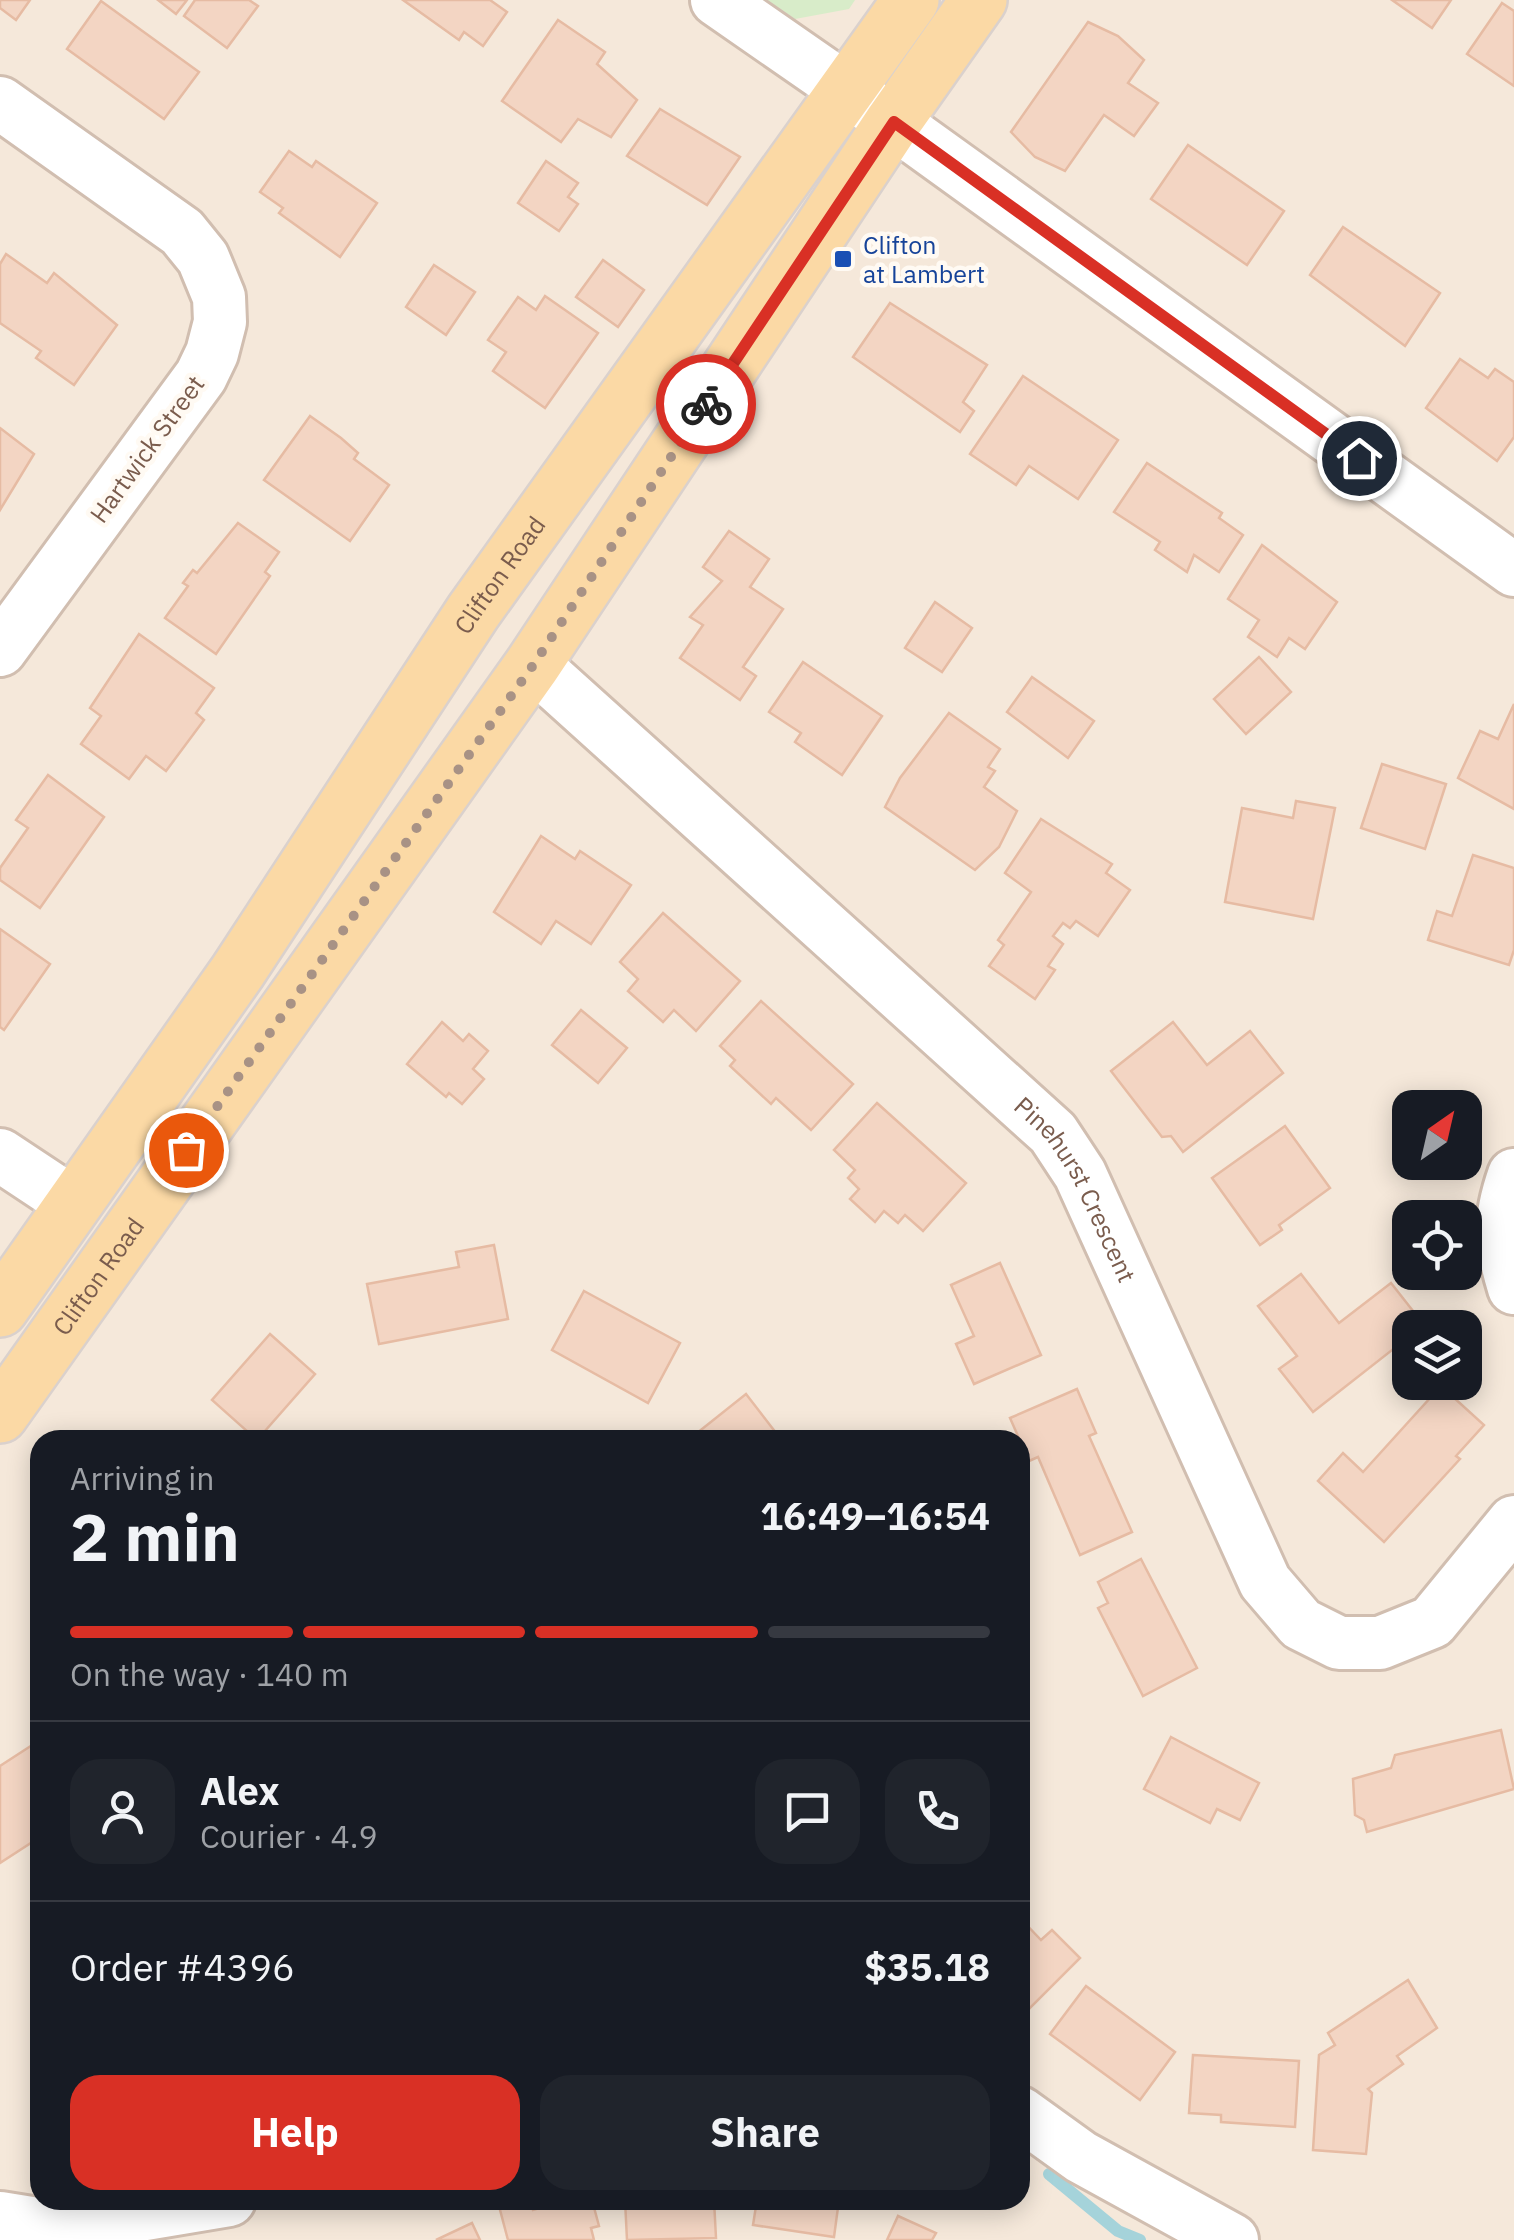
<!DOCTYPE html>
<html lang="en">
<head>
<meta charset="utf-8">
<style>
	body { margin:0; font-family:"IBM Plex Sans",sans-serif; background:#20242c; color:#f1f3f6; height:100vh; display:flex; flex-direction:column; font-size:38px; white-space:nowrap }
	* { box-sizing:border-box; margin:0 }
	p { font-size:32px; color:#9ea1a6 }
	.icon { flex:none; width:55px; height:55px; fill:none; stroke:currentColor; stroke-width:2; stroke-linecap:round; stroke-linejoin:round }
	.map { position:relative; flex:1; overflow:hidden }
	.details { position:absolute; left:30px; top:1430px; width:1000px; height:780px; display:flex; flex-direction:column; background:#171b24; border-radius:30px; box-shadow:0 5px 25px #0003 }
	.details>* { flex:none }
	.needle { width:65px; rotate:34deg }
	.controls { position:absolute; left:1392px; top:1090px; display:grid; gap:20px }
	.controls a { display:grid; place-items:center; width:90px; height:90px; border-radius:20px; background:#171b24; box-shadow:0 5px 25px #0003; font-size:50px }
	.pin { position:absolute; display:grid; place-items:center; width:85px; height:85px; color:#fff; margin:-42px; border:5px solid #fff; border-radius:50%; box-shadow:0 2px 10px #0007 }
	.courier { position:absolute; display:grid; place-items:center; width:100px; height:100px; margin:-50px; border:8px solid #d93025; border-radius:50%; background:#fff; color:#222; box-shadow:0 2px 12px #0007 }
	.summary em { font-style:normal; font-weight:700 }
	.summary div { display:flex; flex-direction:column-reverse }
	.summary { display:flex; align-items:center; justify-content:space-between; height:170px; padding:0 40px }
	h1 { font-size:65px; font-weight:700; line-height:75px }
	.bar { display:grid; grid-template-columns:repeat(4,1fr); gap:15px 10px; align-content:center; height:120px; padding:0 40px }
	.bar i { height:12px; border-radius:8px; background:#363941 }
	.bar .current { background:#d93025 }
	.bar p { grid-column:span 4 }
	.line { display:flex; align-items:center; gap:25px; padding:0 40px; border-top:2px solid #363941 }
	.line div { flex:1 }
	.round { display:grid; place-items:center; flex:none; width:105px; height:105px; border-radius:30px; background:#20242c }
	.action { display:flex; gap:20px; margin-top:auto; padding:20px 40px }
	.action a { flex:1; height:115px; border-radius:30px; background:#d93025; color:#fff; font-size:40px; font-weight:700; line-height:115px; text-align:center }
	.action a+a { background:#20242c; color:#f1f3f6 }
	.map>svg:first-child { display:block }
	.residential { fill:#f5e8da; fill-rule:evenodd }
	.green { fill:#d8ecc9 }
	.lines { fill:none; stroke-linecap:round; stroke-linejoin:round }
	.stream { stroke:#a5d3da; stroke-width:12 }
	.building { fill:#f3d5c3; stroke:#e6bba3; stroke-width:2.5 }
	.minor-casing { stroke:#d1beb0; stroke-width:58 }
	.major-casing { stroke:#dad1cd; stroke-width:60 }
	.minor { stroke:#fff; stroke-width:52 }
	.major { stroke:#fbd9a5; stroke-width:55 }
	.done { stroke:#a89285; stroke-width:10; stroke-dasharray:0 18 }
	.route { stroke:#d93025; stroke-width:12 }
	.transit-dot { fill:#1a4fb4; stroke:#fffaf3; stroke-width:4 }
	.labels { text-anchor:middle; stroke-width:9; stroke-linejoin:round; paint-order:stroke }
	.transit-label { font-size:25px; fill:#164399; stroke:#fffaf3; text-anchor:start }
	.street-label { font-size:25px; fill:#7a5c4d; stroke:#fffaf3 }
</style>
</head>
<body>
<div class="map">
<svg width="1514" height="2240" viewBox="0 0 1514 2240">
	<rect width="100%" height="100%" fill="#fdf6ec"/>
	<!-- residential -->
	<path class="residential" d="M0,0h1514v2240h-1514zM1410,1108h55v54h-55zM1410,1218h55v54h-55zM1410,1328h55v54h-55zM40,1440h980v760h-980z"/>
	<!-- green -->
	<path class="green" d="M767,0h88l-6,9 -54,10z"/>
	<g class="lines">
		<!-- stream -->
		<g class="stream">
			<path d="M1049,2174l69,57 22,9"/>
			<path d="M289,2202l5,-2"/>
		</g>
	</g>
	<!-- building -->
	<g class="building">
		<path d="M0,0h30l-14,20 -16,-12z"/>
		<path d="M158,0h29l-11,14z"/>
		<path d="M195,0h54l9,6 -31,42 -43,-32z"/>
		<path d="M403,0h87l17,12 -24,34 -19,-14 -5,8z"/>
		<path d="M1392,0h59l-19,28z"/>
		<path d="M101,1l98,71 -35,47 -97,-70z"/>
		<path d="M1502,3l12,8v75l-47,-32z"/>
		<path d="M558,20l47,32 -8,12 40,36 -26,37 -33,-18 -17,23 -59,-41z"/>
		<path d="M1088,22l30,14 26,24 -16,23 30,20 -24,33 -30,-21 -39,56 -30,-14 -24,-25z"/>
		<path d="M660,109l80,48 -33,48 -80,-49z"/>
		<path d="M1188,145l96,66 -37,54 -96,-66z"/>
		<path d="M289,151l23,16 4,-6 61,42 -37,54 -61,-44 4,-5 -23,-16z"/>
		<path d="M546,161l32,22 -10,14 10,7 -19,27 -41,-28z"/>
		<path d="M1343,227l97,66 -35,53 -95,-71z"/>
		<path d="M6,254l41,29 7,-10 63,52 -43,60 -38,-27 5,-7 -41,-28v-59z"/>
		<path d="M603,260l41,30 -26,37 -42,-30z"/>
		<path d="M434,265l41,27 -29,43 -40,-28z"/>
		<path d="M545,296l53,37 -53,75 -52,-37 13,-19 -18,-12 30,-43 18,13z"/>
		<path d="M890,303l97,62 -24,37 11,9 -14,21 -107,-75z"/>
		<path d="M1460,359l28,19 7,-9 19,13v55l-17,24 -71,-53z"/>
		<path d="M1023,376l95,64 -40,59 -49,-33 -13,19 -46,-31z"/>
		<path d="M310,416l31,22 17,15 -4,6 35,26 -39,56 -86,-61z"/>
		<path d="M0,428l34,26 -34,56z"/>
		<path d="M1147,463l75,50 -3,5 24,17 -24,37 -25,-17 -7,17 -32,-22 5,-8 -46,-30z"/>
		<path d="M238,523l41,29 -14,20 5,4 -54,78 -51,-36 23,-32 -5,-3 10,-13 4,3z"/>
		<path d="M729,531l40,28 -19,28 33,22 -40,58 13,9 -16,24 -60,-42 23,-33 -13,-8 32,-36 -19,-14z"/>
		<path d="M1262,545l75,57 -32,47 -16,-11 -12,19 -29,-20 11,-17 -31,-21z"/>
		<path d="M935,602l37,26 -30,44 -37,-24z"/>
		<path d="M139,634l75,54 -18,25 8,7 -38,51 -20,-15 -17,23 -48,-35 20,-28 -11,-8z"/>
		<path d="M1259,657l32,35 -45,42 -32,-35z"/>
		<path d="M803,662l79,54 -40,59 -47,-33 6,-9 -32,-21z"/>
		<path d="M1032,677l62,44 -26,37 -61,-46z"/>
		<path d="M1514,704v105l-56,-31 22,-47 18,8z"/>
		<path d="M949,713l51,36 -12,18 7,4 -11,16 33,24 -18,36 -24,23 -90,-63 15,-29z"/>
		<path d="M1382,764l64,20 -21,65 -64,-21z"/>
		<path d="M48,775l56,42 -64,91 -40,-28v-12l28,-40 -12,-8z"/>
		<path d="M1296,801l39,7 -22,111 -88,-17 17,-94 51,10z"/>
		<path d="M1041,819l71,45 -6,9 24,17 -32,46 -22,-15 -6,7 -7,-5 -10,13 10,8 -15,22 7,4 -20,29 -46,-33 15,-21 -6,-5 33,-48 -26,-19z"/>
		<path d="M541,836l34,23 5,-8 51,34 -40,59 -35,-23 -15,23 -47,-32z"/>
		<path d="M1473,855l41,13v82l-5,15 -81,-25 9,-29 15,5z"/>
		<path d="M663,913l77,68 -44,50 -22,-21 -11,12 -35,-31 10,-12 -18,-17z"/>
		<path d="M0,929l50,35 -46,66 -4,-3z"/>
		<path d="M761,1001l92,83 -42,46 -35,-32 -5,6 -41,-38 5,-6 -15,-14z"/>
		<path d="M581,1010l46,38 -29,35 -46,-38z"/>
		<path d="M442,1022l21,19 6,-7 19,17 -15,18 11,10 -22,25 -13,-11 -3,4 -39,-33z"/>
		<path d="M1173,1022l34,43 43,-34 33,42 -100,79 -12,-16 -9,1 -51,-66z"/>
		<path d="M877,1103l89,80 -43,48 -18,-16 -7,8 -14,-12 -9,11 -25,-23 9,-10 -11,-11 7,-8 -21,-20z"/>
		<path d="M1285,1126l45,62 -51,37 3,5 -22,15 -48,-67z"/>
		<path d="M494,1245l14,74 -129,25 -12,-60 92,-17 -3,-15z"/>
		<path d="M1000,1263l41,92 -67,29 -18,-40 18,-8 -23,-51z"/>
		<path d="M1301,1274l38,49 52,-40 33,42 -14,3v8l-97,76 -34,-43 18,-13 -39,-50z"/>
		<path d="M584,1291l96,52 -32,60 -96,-53z"/>
		<path d="M270,1334l45,40 -58,66 -45,-40z"/>
		<path d="M1441,1386l43,39 -28,31 4,3 -76,83 -66,-61 25,-28 20,19z"/>
		<path d="M1077,1389l19,44 -7,3 43,96 -52,23 -42,-98 -9,4 -19,-43z"/>
		<path d="M746,1394l34,44 -86,2 -2,-3z"/>
		<path d="M1141,1559l56,109 -54,28 -45,-88 10,-5 -10,-21z"/>
		<path d="M1501,1730l13,59 -147,43 -3,-12 -9,-5 -2,-36 38,-11 4,-13z"/>
		<path d="M1171,1737l88,46 -19,37 -23,-11 -7,14 -66,-34z"/>
		<path d="M40,1740v97l-40,26v-97z"/>
		<path d="M1020,1918l21,22 11,-10 28,28 -54,54 -6,-7z"/>
		<path d="M1408,1980l29,48 -40,28 6,8 -35,25 4,4 -6,61 -53,-4 6,-95 16,-10 -7,-12z"/>
		<path d="M1086,1986l89,66 -35,48 -90,-66z"/>
		<path d="M1193,2055l106,6 -4,66 -74,-5v-7l-32,-2z"/>
		<path d="M531,2200l2,10 11,-3 -2,-7h50l7,26 -8,2 3,12h-86l-9,-34z"/>
		<path d="M625,2200h89l2,38 -89,2z"/>
		<path d="M757,2200h82l-5,37 -81,-12z"/>
		<path d="M898,2216l38,17 -4,7h-45z"/>
		<path d="M472,2223l8,17h-44z"/>
	</g>
	<g class="lines">
		<!-- minor casing -->
		<g class="minor-casing">
			<g id="minor">
				<path d="M717,0l176,122 621,448"/>
				<path d="M0,103l182,129 21,26 16,39 1,25 -8,31 -11,23 -201,274"/>
				<path id="s1" d="M533,664l520,469 27,41 185,408 36,42 38,19h41l52,-21 82,-100"/>
				<path d="M0,1155l74,49"/>
				<path d="M1514,1175c-16,46 -14,67 0,113"/>
				<path d="M1020,2113l61,44 151,83"/>
				<path d="M0,2218l62,10 167,-28"/>
			</g>
		</g>
		<!-- major casing -->
		<g class="major-casing">
			<g id="major">
				<path id="s2" d="M0,1309l238,-338 235,-359 438,-612"/>
				<path id="s3" d="M0,1415l533,-751 360,-542 86,-122"/>
			</g>
		</g>
		<!-- minor -->
		<use href="#minor" class="minor"/>
		<!-- major -->
		<use href="#major" class="major"/>
	</g>
	<g class="lines">
		<!-- done -->
		<path class="done" d="M186,1150l348,-486 172,-260"/>
		<!-- route -->
		<path class="route" d="M706,404l188,-282 465,336"/>
	</g>
	<!-- markers -->
	<rect class="transit-dot" x="833" y="249" width="20" height="20" rx="5"/>
	<g class="labels">
		<!-- transit labels -->
		<g class="transit-label">
			<text x="863" y="254">Clifton<tspan x="863" dy="29">at Lambert</tspan></text>
		</g>
		<!-- street labels -->
		<g class="street-label">
			<text transform="translate(147 449) rotate(-54)" y="9">Hartwick Street</text>
			<text dy="9" stroke="none"><textPath href="#s2" startOffset="888">Clifton Road</textPath></text>
			<text dy="9" stroke="none"><textPath href="#s1" startOffset="760">Pinehurst Crescent</textPath></text>
			<text dy="9" stroke="none"><textPath href="#s3" startOffset="170">Clifton Road</textPath></text>
		</g>
	</g>
</svg>
<div class="controls">
<a><svg class="needle" viewBox="-14 -14 28 28"><path d="M0-13l5 13h-10z" fill="#e53935"/><path d="M0 13l5-13h-10z" fill="#9ea1a6"/></svg></a>
<a><svg class="icon" aria-label="locate" viewBox="0 0 24 24"><circle cx="12" cy="12" r="6"/><path d="M12 2v4M12 18v4M2 12h4M18 12h4"/></svg></a>
<a><svg class="icon" aria-label="layers" viewBox="0 0 24 24"><path d="M12 4l9 5-9 5-9-5zM3 14l9 5 9-5"/></svg></a>
</div>
<div class="pin" style="left:186px;top:1150px;background:#ea580c"><svg class="icon" aria-label="bag" viewBox="0 0 24 24"><path d="M5 8h14l-1 12H6zM9 8a3 3 0 0 1 6 0"/></svg></div>
<div class="pin" style="left:1359px;top:458px;background:#1f2937"><svg class="icon" aria-label="home" viewBox="0 0 24 24"><path d="M3 11l9-7 9 7M6 9v11h12V9"/></svg></div>
<div class="courier" style="left:706px;top:404px"><svg class="icon" aria-label="bike" viewBox="0 0 24 24"><circle cx="6" cy="16" r="4"/><circle cx="18" cy="16" r="4"/><path d="M6 16l4-8h5l3 8M10 8l3 8H6M13 5h3"/></svg></div>
<section class="details">
<div class="summary"><div><h1>2 min</h1><p>Arriving in</p></div><em>16:49–16:54</em></div>
<div class="bar"><i class="current"></i><i class="current"></i><i class="current"></i><i></i><p>On the way · 140 m</p></div>
<div class="line" style="height:180px"><a class="round"><svg class="icon" aria-label="person" viewBox="0 0 24 24"><circle cx="12" cy="8" r="4"/><path d="M4 21q1-7 8-7t8 7"/></svg></a><div><b>Alex</b><p>Courier · 4.9</p></div><a class="round"><svg class="icon" aria-label="chat" viewBox="0 0 24 24"><path d="M4 5h16v11H9l-5 4z"/></svg></a><a class="round"><svg class="icon" aria-label="phone" viewBox="0 0 24 24"><path d="M5 4h4l2 5-3 2q2 4 5 5l2-3 5 2v4C11 20 4 13 5 4z"/></svg></a></div>
<div class="line" style="height:130px"><div>Order #4396</div><b>$35.18</b></div>
<div class="action"><a>Help</a><a>Share</a></div>
</section>
</div>
</body>
</html>
